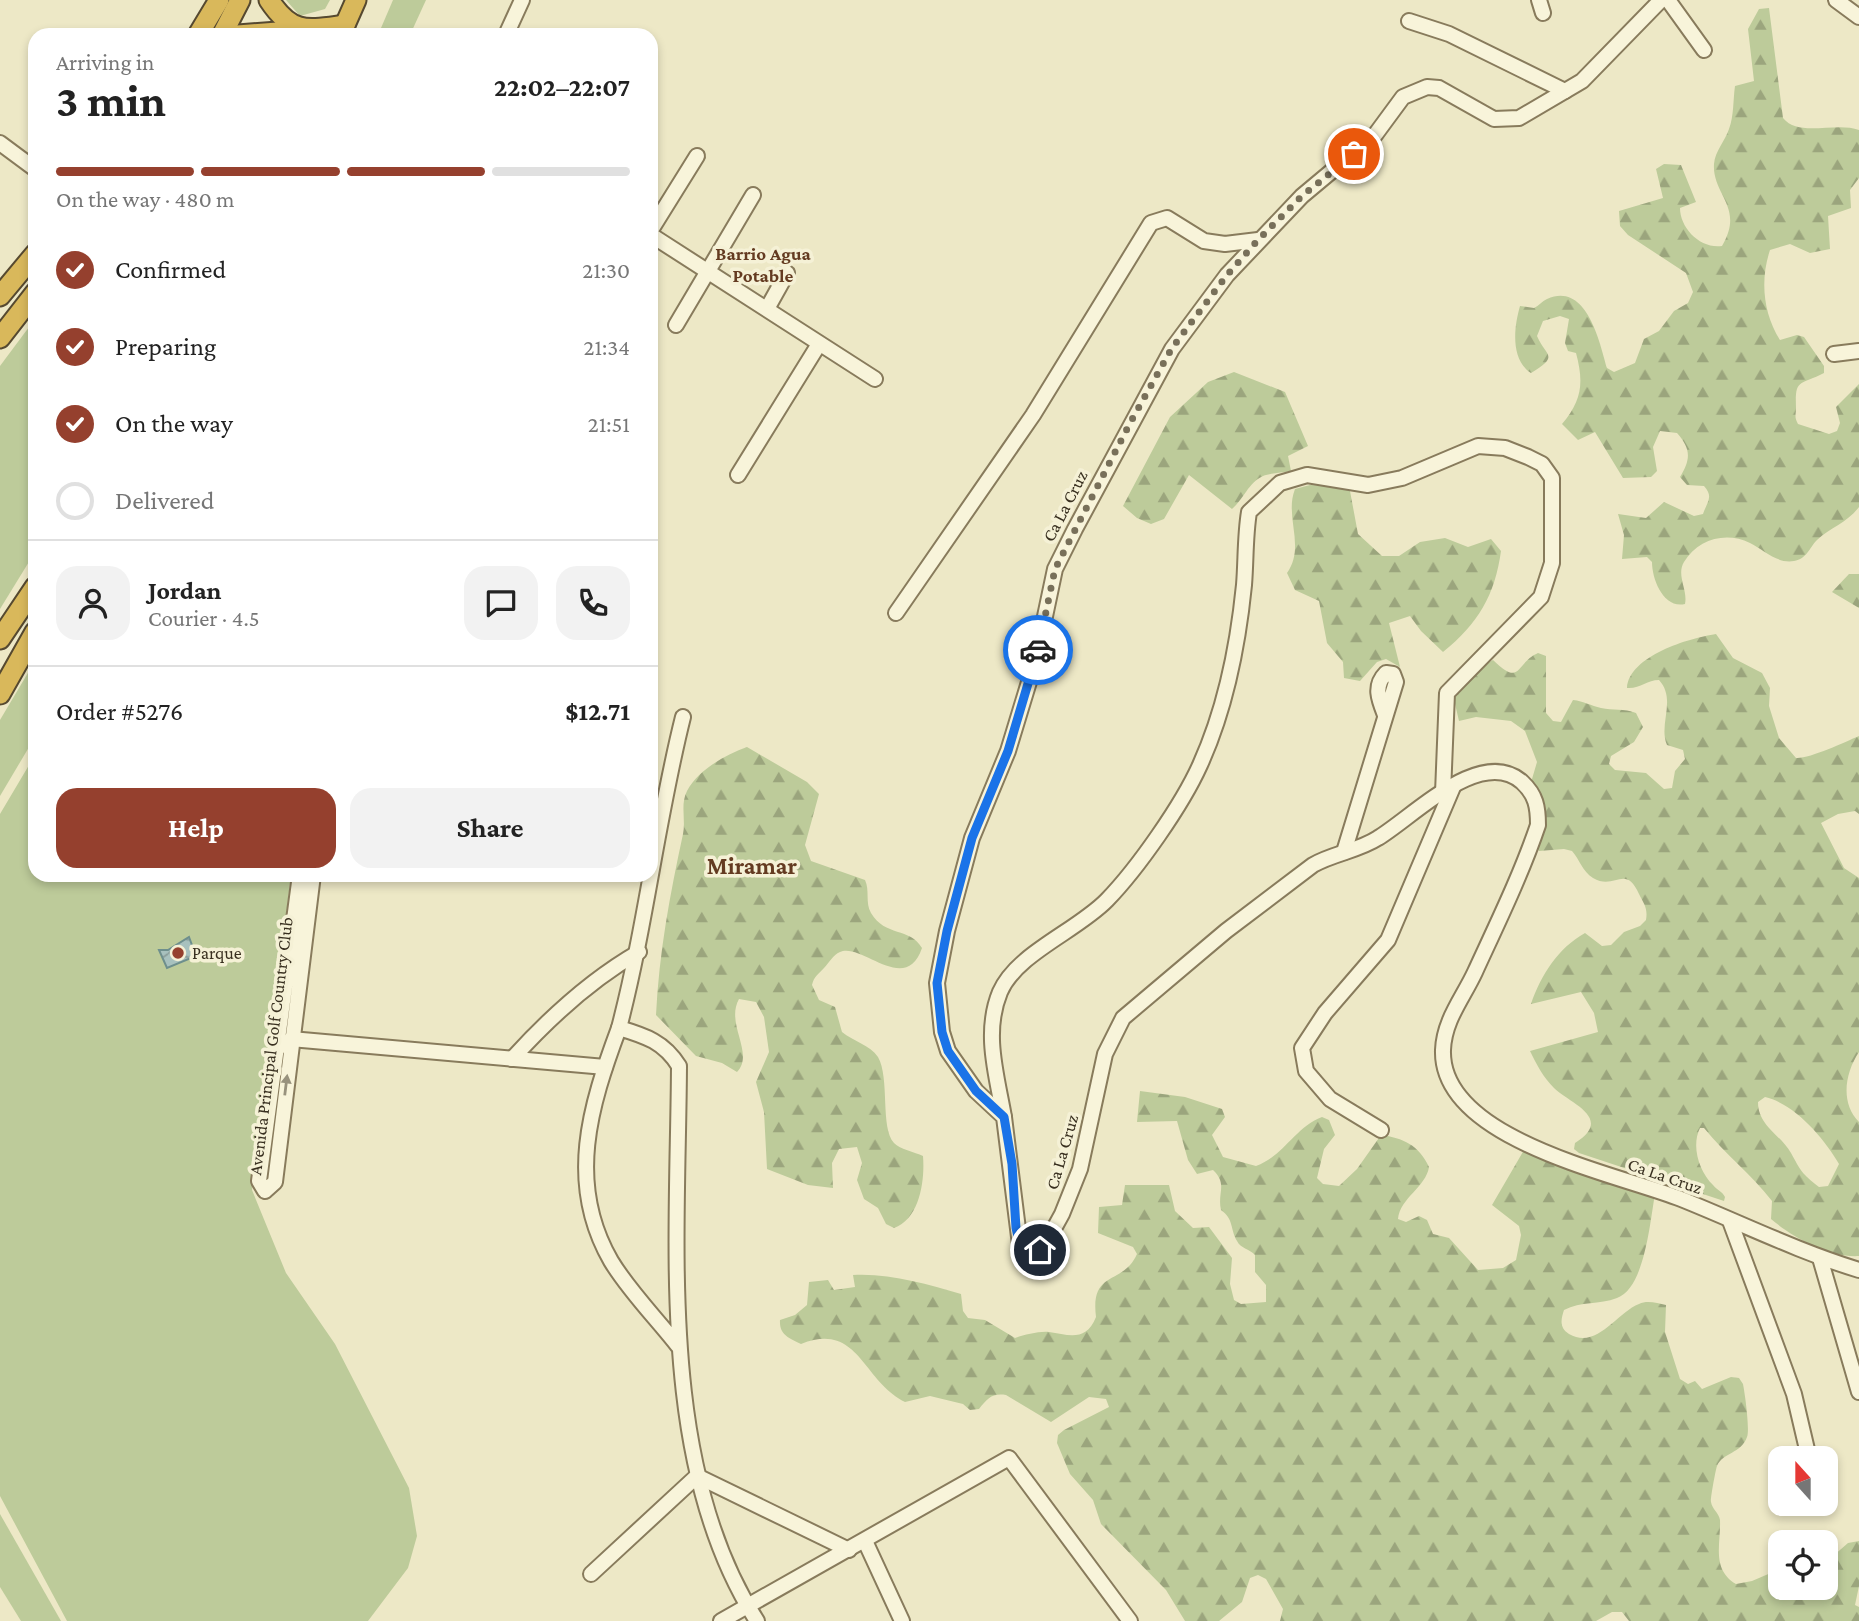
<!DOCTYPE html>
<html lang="en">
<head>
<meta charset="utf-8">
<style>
	body { margin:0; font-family:"Crimson Pro",serif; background:#f2f2f2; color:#222; height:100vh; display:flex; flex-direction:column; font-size:26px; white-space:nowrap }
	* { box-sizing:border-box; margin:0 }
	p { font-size:23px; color:#767676 }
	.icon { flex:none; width:38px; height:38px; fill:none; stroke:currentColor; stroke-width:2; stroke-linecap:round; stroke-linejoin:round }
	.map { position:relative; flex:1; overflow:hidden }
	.side { position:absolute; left:28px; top:28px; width:630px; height:854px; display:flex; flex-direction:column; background:#fff; border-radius:21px; box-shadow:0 4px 10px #0003 }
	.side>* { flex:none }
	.needle { width:46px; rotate:339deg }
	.fabs { position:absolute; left:1768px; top:1446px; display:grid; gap:14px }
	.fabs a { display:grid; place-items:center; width:70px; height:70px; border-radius:14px; background:#fff; box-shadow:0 4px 10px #0003; font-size:35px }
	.pin { position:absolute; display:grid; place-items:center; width:60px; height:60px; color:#fff; margin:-30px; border:4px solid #fff; border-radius:50%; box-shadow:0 2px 7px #0007 }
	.courier { position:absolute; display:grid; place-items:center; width:70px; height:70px; margin:-35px; border:5px solid #1a73e8; border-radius:50%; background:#fff; color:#222; box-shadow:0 2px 9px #0007 }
	.headline em { font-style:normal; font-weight:700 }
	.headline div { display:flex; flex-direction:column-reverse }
	.headline { display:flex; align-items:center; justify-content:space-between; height:119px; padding:0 28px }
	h1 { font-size:46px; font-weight:700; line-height:52px }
	.bar { display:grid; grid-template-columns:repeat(4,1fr); gap:10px 7px; align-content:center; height:84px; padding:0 28px }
	.bar i { height:9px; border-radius:5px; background:#e0e0e0 }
	.bar .selected { background:#95402e }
	.bar p { grid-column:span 4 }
	.line { display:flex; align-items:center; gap:18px; padding:0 28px; border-top:2px solid #e0e0e0 }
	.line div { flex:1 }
	.round { display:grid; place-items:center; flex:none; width:74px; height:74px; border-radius:21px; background:#f2f2f2 }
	ol { padding:0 28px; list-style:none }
	li { display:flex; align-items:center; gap:21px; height:77px }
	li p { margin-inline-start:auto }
	li .icon { padding:7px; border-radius:50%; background:#95402e; color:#fff; stroke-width:4 }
	li:last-child { color:#767676 }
	li i { width:38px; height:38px; border:4px solid #e0e0e0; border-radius:50% }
	.cta { display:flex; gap:14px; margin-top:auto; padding:14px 28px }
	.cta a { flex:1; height:80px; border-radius:21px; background:#95402e; color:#fff; font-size:28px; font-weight:700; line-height:80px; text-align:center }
	.cta a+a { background:#f2f2f2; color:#222 }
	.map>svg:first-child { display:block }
	.grass { fill:#bdcb9a }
	.forest { fill:url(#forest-firs); fill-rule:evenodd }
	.water { fill:url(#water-waves); stroke:#6e8f8d; stroke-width:2 }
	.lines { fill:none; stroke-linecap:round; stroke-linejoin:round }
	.minor-casing { stroke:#887b5c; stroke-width:18 }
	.highway-casing { stroke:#564930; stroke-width:23 }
	.minor { stroke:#f8f4da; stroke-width:14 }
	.highway { stroke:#d9b85b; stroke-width:19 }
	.oneway { fill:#98927d }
	.done { stroke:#78705a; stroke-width:7; stroke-dasharray:0 12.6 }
	.route { stroke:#1a73e8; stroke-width:9 }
	.poi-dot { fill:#95402e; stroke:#f5f1d6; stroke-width:2.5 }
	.labels { text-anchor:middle; stroke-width:7; stroke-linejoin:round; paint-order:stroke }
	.street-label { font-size:18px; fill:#393020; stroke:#f5f1d6 }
	.poi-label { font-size:18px; fill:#393020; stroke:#f5f1d6; text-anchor:start }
	.neighbourhood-label { font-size:19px; font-weight:bold; fill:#643b21; stroke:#f5f1d6 }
	.district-label { font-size:24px; font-weight:bold; fill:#643b21; stroke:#f5f1d6 }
</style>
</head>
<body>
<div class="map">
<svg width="1859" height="1621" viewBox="0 0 1859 1621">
	<defs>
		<pattern id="forest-firs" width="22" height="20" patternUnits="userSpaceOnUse" patternTransform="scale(1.75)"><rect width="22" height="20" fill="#bdcb9a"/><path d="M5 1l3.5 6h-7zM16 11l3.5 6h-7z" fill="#9ba57d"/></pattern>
		<pattern id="water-waves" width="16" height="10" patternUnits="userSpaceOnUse" patternTransform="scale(1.75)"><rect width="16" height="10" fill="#a8c1be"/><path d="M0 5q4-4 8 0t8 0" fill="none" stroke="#8a9d9a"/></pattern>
	</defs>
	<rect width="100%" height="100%" fill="#ede8c6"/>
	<!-- grass -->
	<g class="grass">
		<path d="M286,0h44l-5,9 -25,7z"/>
		<path d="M393,0h33l-16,35h-32z"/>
		<path d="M35,319v233l-35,57v-243z"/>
		<path d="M35,661v76l-35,59v-76z"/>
		<path d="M35,755v120h256l-39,315 34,83 49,71 74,144 8,48 -9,32 -40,53h-301l-67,-125v-682z"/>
		<path d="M0,1514l61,107h-40l-21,-34z"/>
	</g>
	<!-- forest -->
	<g class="forest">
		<path d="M1769,8l14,110c16,20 53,3 76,12v48l-9,12 1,18 -23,8 2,33 -20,4 -20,-9 -20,6c-10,30 -7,63 10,90l17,-5 7,2 20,29v7c-25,13 -29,5 -28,35 0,7 -2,9 2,16l31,10 8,-3 3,-8 -4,-16 23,-23v123c-12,16 -28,20 -42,33 -8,8 -10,19 -23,21 -17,3 -30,-11 -44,-18 -24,-12 -52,-4 -66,19 -8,13 4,28 1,42 -21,5 -33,-24 -33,-42l-5,-5 -25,2 2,-24 -6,-21 28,4 18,-16 30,14 9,-2c4,-12 11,-17 1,-28l-17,-1 -7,-8c11,-18 11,-28 -3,-44l-17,-2 -7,16 4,24 -6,6 -28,1 -28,-46 -17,8 -16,-16c20,-24 22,-41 14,-71l-8,-2 -3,-8 4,-24 -9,-3 -17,5 -6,15c9,21 23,19 -6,37 -21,-14 -17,-46 -11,-67l14,2c5,-2 8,-7 13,-9 40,-18 53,45 60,69l7,4 21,-9 9,-24 15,-8 15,-20 14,-8 5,-11 -7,-19 -58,-38 -8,-9 -1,-15 44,-13 -7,-29 8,-5 17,1 15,37 -16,6c0,20 20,41 42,38 23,-39 -10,-51 -8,-82 1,-13 11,-23 15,-35 5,-13 4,-29 6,-43l19,-5 -6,-52 11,-20z"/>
		<path d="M1234,372l51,20 23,54 -20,10 3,15c-9,2 -21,2 -28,5 -15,7 -19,23 -31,33l-43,-34 -25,44 -13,5 -14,-6 -14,-12 47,-89 38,-35z"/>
		<path d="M1310,485l33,1 7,5 8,43 24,22h17l21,-14 25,-4 23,9 23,-8 10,12c-6,44 -23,73 -58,101l-22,-21 -11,-15 -21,7 11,44 -14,-8 -9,3 -17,19 -16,-3 -1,-16 -16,-19 -8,-42 -24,-11 -8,-17c19,-27 -3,-56 8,-84z"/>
		<path d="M1849,574h10v34l-27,-16z"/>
		<path d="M1716,634l17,24 29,15 8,15 -1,18 10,32 17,20c13,1 49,-16 63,-22v78l-4,-3 -17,3 -17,9 23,45 15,10v174c-14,21 -19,51 0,70v134c-29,2 -67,-19 -88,-37l1,-18c-20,-26 -47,-47 -68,-73h-4c-9,18 -1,43 13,57 4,5 9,6 12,12l-1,4 -145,-48 -5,-4 1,-6c40,-25 -6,-40 -21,-55 -11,-11 -17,-23 -24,-37l68,-19 -4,-19 -13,-21 -50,12c10,-29 27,-56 54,-71l17,13 9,-1 13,-13 16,-6 6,-6c2,-12 -2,-16 -7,-26 -14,-31 -24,-3 -46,-16 -11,-7 -13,-18 -21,-27l-8,-2 -25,2 -4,-7 -3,-65 5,-17 -12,-31 -14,-10 -35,-4 -17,4 -7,-30 18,-18 23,-13c29,28 22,3 45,-7l8,3v57l7,8 8,1 12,-22c11,1 18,6 28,8 12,3 23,0 35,5l7,14 -9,15 -23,14 -2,8 6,6 31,3 18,16 8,-1 3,-17 10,-12 -2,-9 -16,-5c-9,-21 10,-45 -8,-65 -12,0 -19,9 -32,8 2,-32 62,-50 89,-54zM1765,1097c30,7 59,41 74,67l-11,22 -9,1c-18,-14 -18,-16 -28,-34 -11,-19 -33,-27 -33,-51z"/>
		<path d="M747,747l60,35 12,12 -14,51 6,16 54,19c5,10 0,23 6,33 14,24 39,14 51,35 -16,48 -61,-6 -82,4 -7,3 -11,11 -16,16 -6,7 -10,8 -12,17l7,15 16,7 7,25c11,9 28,13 36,25 12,21 2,71 16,86 5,6 21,9 29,13 2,24 -3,63 -29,72l-8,-4 -8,-16 -14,-9 -7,-19 5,-17 -5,-16 -18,2 -7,14 1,25 -25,-3 -41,-16 -3,-57 -8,-30 13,-30 -5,-35 -8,-15 -17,-3c-14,25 16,54 -2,73l-15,-9 -26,-7 -40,-41c3,-62 14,-121 27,-181 3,-15 -3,-29 4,-43 11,-21 38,-36 60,-44z"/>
		<path d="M1140,1091l45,6 37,12 3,8 -13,18 11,22 33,9c28,-10 38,-38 66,-49l7,3 6,15 -11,14 -7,29 6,6 16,2 18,-17 24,-34c22,3 38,10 48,32 -3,20 -29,31 -31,52l8,3 13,-6 8,4 6,14 16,4 29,32 25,-2 13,-8 5,-25 -2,-9 -27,-21 32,-55 131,44c-5,27 -10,94 -38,104 -18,7 -36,3 -53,12 -3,9 -5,18 5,24 28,16 47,-21 70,-30 8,-4 18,-1 27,1l-1,27 15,47 8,5 7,-3 7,8 29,-12 8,1 4,6c2,10 7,46 4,53 -6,17 -24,15 -30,29 -1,2 -7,34 -6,36 1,7 8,11 9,18 1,24 -9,49 16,64l16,-3 28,-12v18h45v-24l23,-20 11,-2v45l-4,19 4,2v14h-230l-7,-9h-10l-16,9h-316l3,-12 -17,-30 -8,-4 -8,3 -8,24 -23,19h-34l-19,-31 -65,-66 -8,-24 -23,-26 -13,-31 1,-8 6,-5 45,-23 -3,-8 -17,-2 -38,25 -45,-27c-14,-2 -18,3 -27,14l-9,1 -7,-6 -33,-8 -25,6c-43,-21 -46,-81 -104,-58 -12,-6 -22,-9 -21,-24l15,-5 12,-10 2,-23 19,-2 6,10 21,-3 -2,-12c37,-2 73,9 108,19l2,17 5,7 17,2 30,18c9,-3 24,-7 34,-6 20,3 37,10 47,-15 -6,-48 27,-31 41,-63l-4,-7 -35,-14 1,-26 23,-2 3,-20h44l6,26 18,17 16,-1 23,31 -2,26 4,16 7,4 25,-2v-17l-11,-13v-17c-5,-6 -14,-6 -18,-14 -7,-12 -3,-22 -16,-31 -4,-17 7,-26 -8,-40l-16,4 -9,-14 -11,-39 -40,1z"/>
	</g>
	<!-- water -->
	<path class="water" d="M189,937l7,19 -29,12 -8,-18h9z"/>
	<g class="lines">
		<!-- minor casing -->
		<g class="minor-casing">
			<g id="minor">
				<path d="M1539,0l4,13"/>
				<path d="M1661,0l-79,81 -63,37 -25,1 -55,-31 -12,-1 -24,10 -28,38 -73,61 -75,79 -55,74 -97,180 -20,40 -19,90 -28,92 -36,87 -25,93 -10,52 5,49 6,19 28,40 28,26 16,128 13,8 12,-8 17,-31 18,-45 25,-115 18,-36 103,-87 87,-66c21,-12 45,-14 65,-27 36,-22 103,-92 144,-56 14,13 16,25 16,43 -17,50 -41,99 -63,147 -12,26 -31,48 -32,78 -3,90 175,124 238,149 60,24 116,52 178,71"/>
				<path d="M1668,0l36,50"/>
				<path d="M1836,0l23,17"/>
				<path d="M1409,21l40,13 116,57"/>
				<path d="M506,35l16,-35"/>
				<path d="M0,143l35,26"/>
				<path d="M651,230l46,-74"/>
				<path d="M651,235l224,144"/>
				<path d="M768,307l19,-34"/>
				<path d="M676,325l77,-130"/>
				<path d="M1834,354l25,-3"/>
				<path d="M738,475l81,-131"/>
				<path d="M896,613l137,-198 118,-192 16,-5 37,23 21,3 33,-4"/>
				<path d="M1344,852l52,-170 -3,-8 -7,-1c-13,13 -7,27 -1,42"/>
				<path d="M300,875l-41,306 6,10 10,-9 38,-307"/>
				<path d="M619,1028c27,-103 38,-208 64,-311"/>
				<path d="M285,1046l6,-7 314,28"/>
				<path d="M512,1059c38,-42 78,-79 127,-107"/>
				<path d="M1004,1117c-7,-41 -21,-84 -4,-125 17,-39 77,-61 107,-92 31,-32 75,-95 93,-135 25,-55 38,-120 44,-180 2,-24 1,-49 5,-73l31,-29 27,-8 61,10 34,-7 76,-32 27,2 23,9 14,7 10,14v85l-11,34 -94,96 -4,100"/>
				<path d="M1381,1130l-51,-31 -24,-28 -4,-23 23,-35 63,-73 65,-153"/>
				<path d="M1730,1221l64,173 15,64"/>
				<path d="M1820,1258l39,134"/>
				<path d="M678,1346c-21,-27 -49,-55 -67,-85 -45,-78 -21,-155 8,-233 27,8 45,14 60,38 -1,177 -22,400 78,555"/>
				<path d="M865,1541l37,80"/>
				<path d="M591,1574l106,-98 152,74"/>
				<path d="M721,1621l288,-163 121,163"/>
			</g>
		</g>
		<!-- highway casing -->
		<g class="highway-casing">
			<g id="highway">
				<path d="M269,0c23,35 38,30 76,25"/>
				<path d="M341,34l15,-34"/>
				<path d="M198,35l21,-35"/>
				<path d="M222,35l18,-35"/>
				<path d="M238,35l40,-3 6,3"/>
				<path d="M0,296l35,-42"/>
				<path d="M0,338l35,-45"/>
				<path d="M0,639l35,-52"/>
				<path d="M0,694l35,-62"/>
			</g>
		</g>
		<!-- minor -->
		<use href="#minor" class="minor"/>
		<!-- highway -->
		<use href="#highway" class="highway"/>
	</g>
	<!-- one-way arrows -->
	<defs><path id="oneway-solid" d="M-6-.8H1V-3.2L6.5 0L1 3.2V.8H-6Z" transform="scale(1.75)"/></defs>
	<use class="oneway" href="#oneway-solid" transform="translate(286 1085) rotate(-83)"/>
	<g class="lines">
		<!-- done -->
		<path class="done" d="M1038,650l17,-81 74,-144 43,-77 55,-73 31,-35 44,-44 52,-42"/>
		<!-- route -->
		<path class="route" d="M1038,650l-30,101 -36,87 -25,93 -10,52 5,49 6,19 28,40 28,26 8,47 4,64 4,17 13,7 7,-2"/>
	</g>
	<!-- markers -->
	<circle class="poi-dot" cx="178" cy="953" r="7"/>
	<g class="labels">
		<!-- street labels -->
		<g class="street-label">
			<text transform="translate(1065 506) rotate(-63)" y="6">Ca La Cruz</text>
			<text transform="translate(271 1046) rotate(-83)" y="6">Avenida Principal Golf Country Club</text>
			<text transform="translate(1062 1152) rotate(-74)" y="6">Ca La Cruz</text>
			<text transform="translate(1665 1176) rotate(19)" y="6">Ca La Cruz</text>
		</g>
		<!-- poi labels -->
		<g class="poi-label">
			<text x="192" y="959">Parque</text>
		</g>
		<!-- neighbourhood labels -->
		<g class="neighbourhood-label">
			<text x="763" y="260">Barrio Agua<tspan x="763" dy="22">Potable</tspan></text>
		</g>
		<!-- district labels -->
		<g class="district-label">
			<text x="752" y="874">Miramar</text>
		</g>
	</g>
</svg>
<div class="fabs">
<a><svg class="needle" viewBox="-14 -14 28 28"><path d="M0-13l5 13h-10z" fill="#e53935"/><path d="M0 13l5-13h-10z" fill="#767676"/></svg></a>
<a><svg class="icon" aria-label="locate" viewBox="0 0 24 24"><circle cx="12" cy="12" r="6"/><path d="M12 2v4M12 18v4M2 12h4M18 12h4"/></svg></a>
</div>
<div class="pin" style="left:1354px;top:154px;background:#ea580c"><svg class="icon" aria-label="bag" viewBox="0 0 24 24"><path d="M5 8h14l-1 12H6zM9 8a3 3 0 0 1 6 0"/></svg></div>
<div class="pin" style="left:1040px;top:1250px;background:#1f2937"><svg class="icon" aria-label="home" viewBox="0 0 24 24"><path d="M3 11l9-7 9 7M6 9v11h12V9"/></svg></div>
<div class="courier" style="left:1038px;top:650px"><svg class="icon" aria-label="car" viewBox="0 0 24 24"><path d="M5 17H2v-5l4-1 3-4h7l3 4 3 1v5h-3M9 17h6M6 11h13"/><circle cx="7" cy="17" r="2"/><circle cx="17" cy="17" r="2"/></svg></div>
<section class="side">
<div class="headline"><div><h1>3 min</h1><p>Arriving in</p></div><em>22:02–22:07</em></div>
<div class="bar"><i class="selected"></i><i class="selected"></i><i class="selected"></i><i></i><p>On the way · 480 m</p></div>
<ol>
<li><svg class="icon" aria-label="check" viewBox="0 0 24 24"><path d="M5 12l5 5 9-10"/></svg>Confirmed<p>21:30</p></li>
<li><svg class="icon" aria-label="check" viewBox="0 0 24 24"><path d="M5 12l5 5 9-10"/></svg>Preparing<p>21:34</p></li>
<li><svg class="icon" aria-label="check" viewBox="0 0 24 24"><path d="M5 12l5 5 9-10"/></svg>On the way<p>21:51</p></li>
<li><i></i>Delivered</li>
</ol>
<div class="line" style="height:126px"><a class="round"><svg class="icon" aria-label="person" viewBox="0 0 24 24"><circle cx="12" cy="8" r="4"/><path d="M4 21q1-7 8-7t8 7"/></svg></a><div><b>Jordan</b><p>Courier · 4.5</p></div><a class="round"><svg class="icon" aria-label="chat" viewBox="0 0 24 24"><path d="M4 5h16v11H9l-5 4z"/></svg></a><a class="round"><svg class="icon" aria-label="phone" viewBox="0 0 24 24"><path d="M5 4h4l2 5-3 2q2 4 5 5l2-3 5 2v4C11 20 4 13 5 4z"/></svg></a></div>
<div class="line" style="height:91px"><div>Order #5276</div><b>$12.71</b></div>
<div class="cta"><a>Help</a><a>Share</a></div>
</section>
</div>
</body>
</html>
